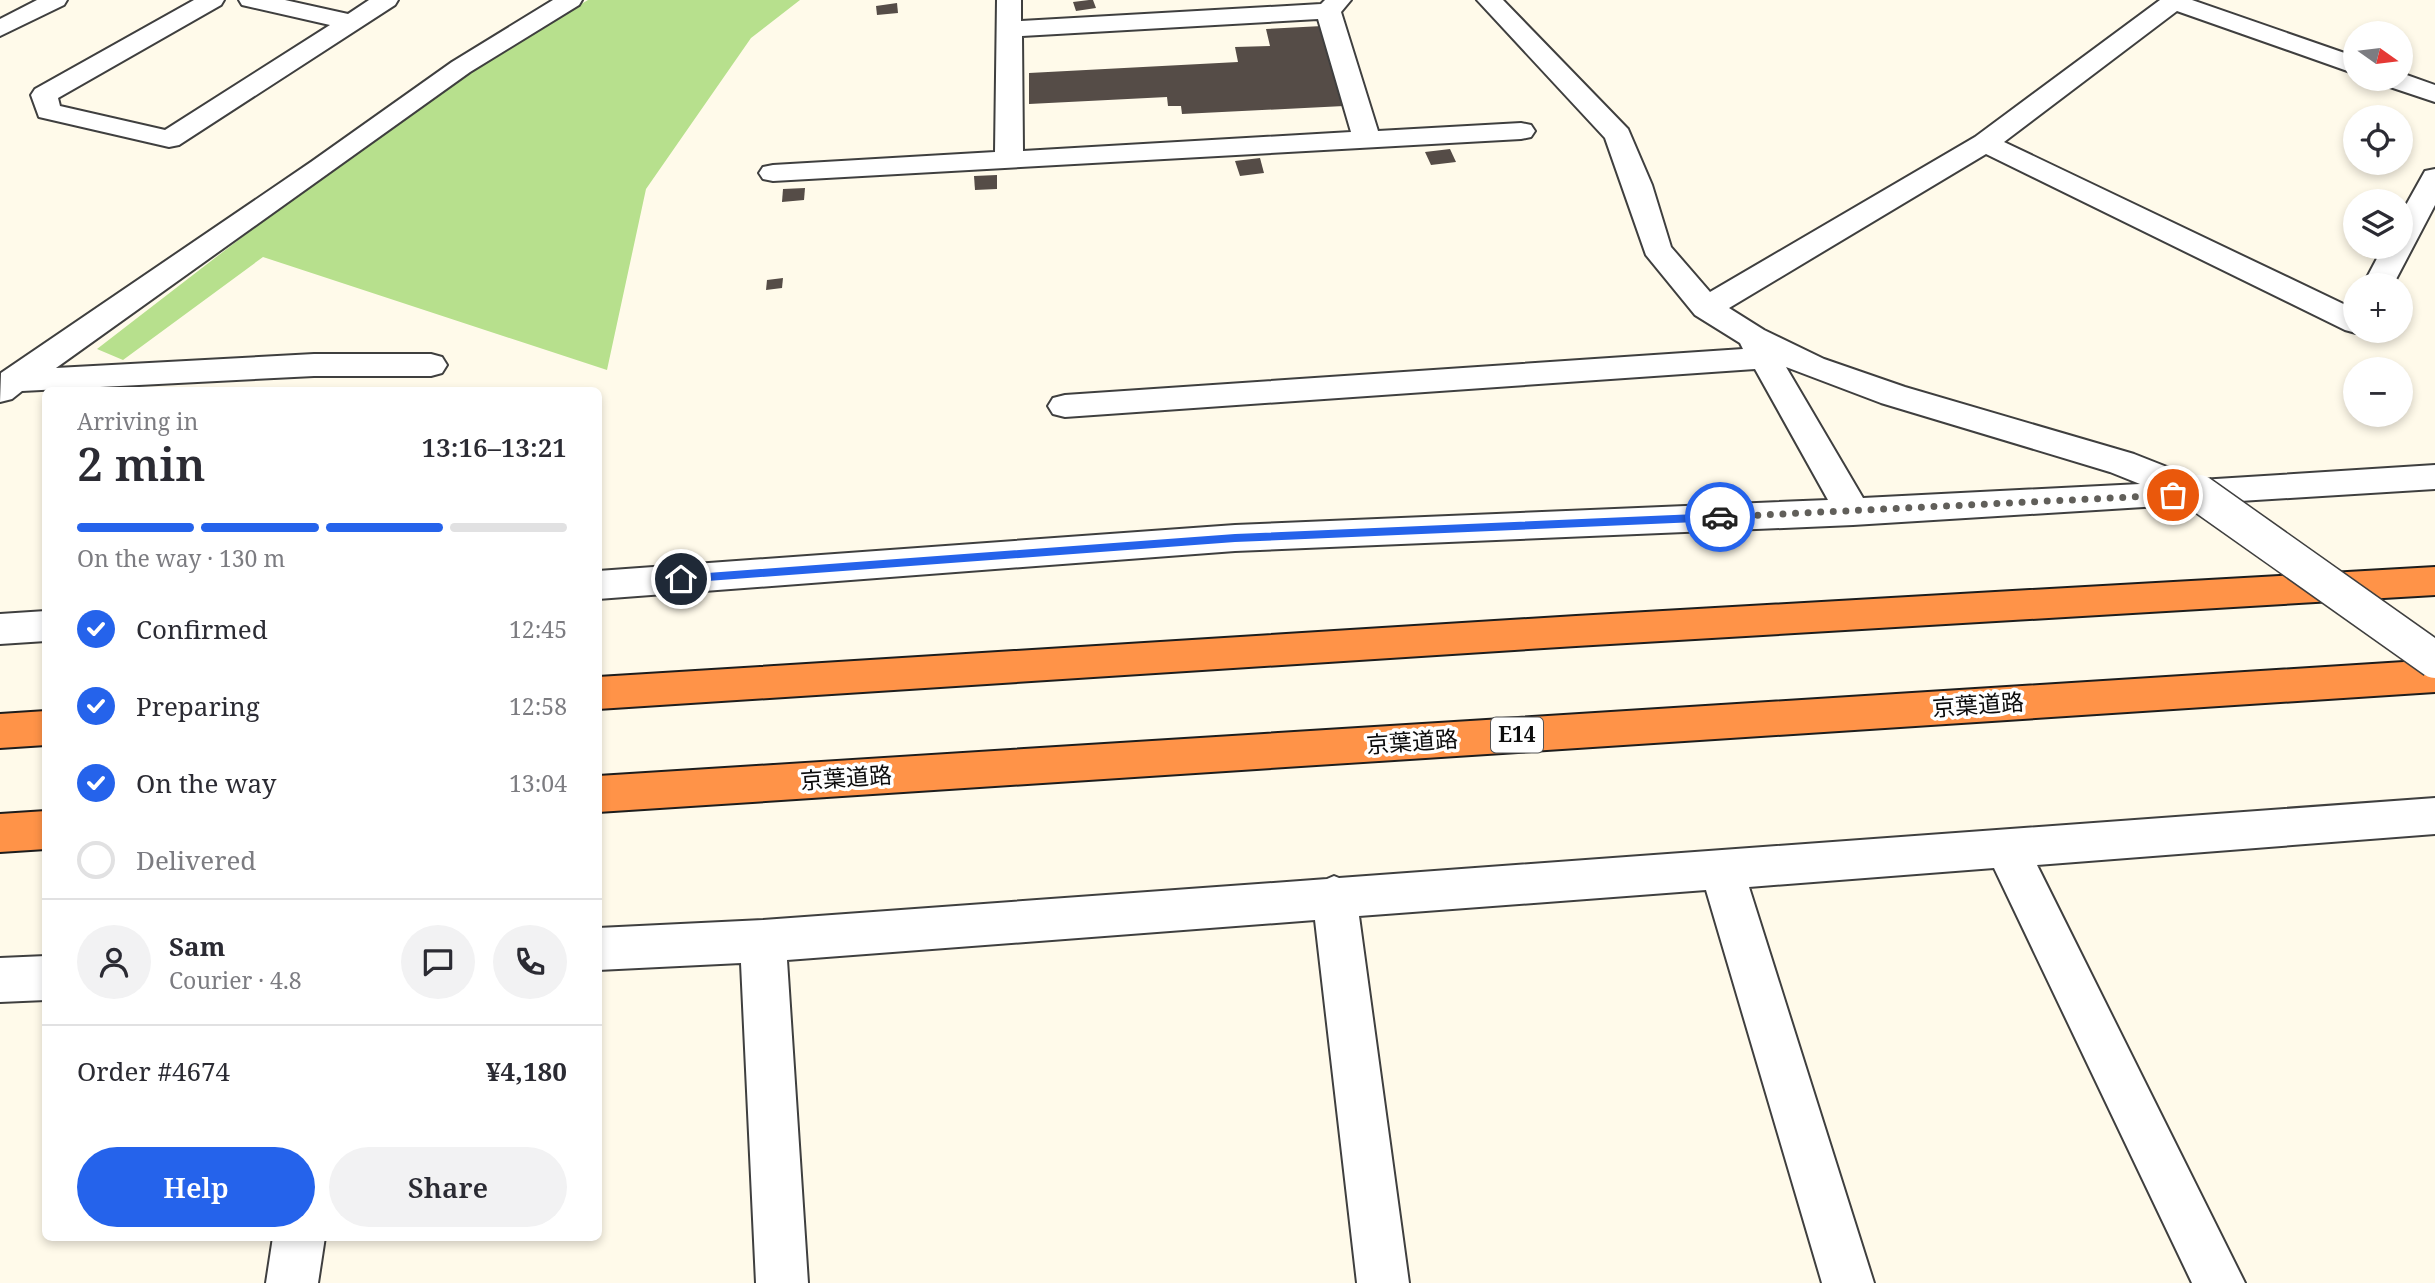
<!DOCTYPE html>
<html lang="en">
<head>
<meta charset="utf-8">
<style>
	body { margin:0; font-family:"Noto Serif","Noto Sans JP",serif; background:#f2f2f3; color:#2b2b33; height:100vh; display:flex; flex-direction:column; font-size:26px; white-space:nowrap }
	* { box-sizing:border-box; margin:0 }
	p { font-size:23px; color:#7c7c81 }
	.icon { flex:none; width:38px; height:38px; fill:none; stroke:currentColor; stroke-width:2; stroke-linecap:round; stroke-linejoin:round }
	.map { position:relative; flex:1; overflow:hidden }
	.panel { position:absolute; left:42px; top:387px; width:560px; height:854px; display:flex; flex-direction:column; background:#fff; border-radius:10px; box-shadow:0 4px 10px #0003 }
	.panel>* { flex:none }
	.needle { width:46px; rotate:104deg }
	.fabs { position:absolute; left:2343px; top:21px; display:grid; gap:14px }
	.fabs a { display:grid; place-items:center; width:70px; height:70px; border-radius:50%; background:#fff; box-shadow:0 4px 10px #0003; font-size:35px }
	.pin { position:absolute; display:grid; place-items:center; width:60px; height:60px; color:#fff; margin:-30px; border:4px solid #fff; border-radius:50%; box-shadow:0 2px 7px #0007 }
	.courier { position:absolute; display:grid; place-items:center; width:70px; height:70px; margin:-35px; border:5px solid #2563eb; border-radius:50%; background:#fff; color:#222; box-shadow:0 2px 9px #0007 }
	.headline em { font-style:normal; font-weight:600 }
	.headline div { display:flex; flex-direction:column-reverse }
	.headline { display:flex; align-items:center; justify-content:space-between; height:119px; padding:0 35px }
	h1 { font-size:46px; font-weight:600; line-height:52px }
	.bar { display:grid; grid-template-columns:repeat(4,1fr); gap:10px 7px; align-content:center; height:84px; padding:0 35px }
	.bar i { height:9px; border-radius:5px; background:#e1e1e2 }
	.bar .active { background:#2563eb }
	.bar p { grid-column:span 4 }
	.line { display:flex; align-items:center; gap:18px; padding:0 35px; border-top:2px solid #e1e1e2 }
	.line div { flex:1 }
	.round { display:grid; place-items:center; flex:none; width:74px; height:74px; border-radius:37px; background:#f2f2f3 }
	ol { padding:0 35px; list-style:none }
	li { display:flex; align-items:center; gap:21px; height:77px }
	li p { margin-inline-start:auto }
	li .icon { padding:7px; border-radius:50%; background:#2563eb; color:#fff; stroke-width:4 }
	li:last-child { color:#7c7c81 }
	li i { width:38px; height:38px; border:4px solid #e1e1e2; border-radius:50% }
	.action { display:flex; gap:14px; margin-top:auto; padding:14px 35px }
	.action a { flex:1; height:80px; border-radius:42px; background:#2563eb; color:#fff; font-size:28px; font-weight:600; line-height:80px; text-align:center }
	.action a+a { background:#f2f2f3; color:#2b2b33 }
	.map>svg:first-child { display:block }
	.forest { fill:#b7e08d }
	.building { fill:#554c47 }
	.lines { fill:none; stroke-linecap:round; stroke-linejoin:round }
	.minor-casing { stroke:#3f3f3f; stroke-width:4 }
	.highway-casing { stroke:#1d1d1d; stroke-width:4 }
	.minor { fill:#fff; fill-rule:evenodd }
	.highway { fill:#ff9348; fill-rule:evenodd }
	.minor-bridge-casing { stroke:#3f3f3f; stroke-width:39; stroke-linecap:butt }
	.minor-bridge { stroke:#fff; stroke-width:36 }
	.route { fill:#2563eb }
	.done { stroke:#615f5a; stroke-width:7; stroke-dasharray:0 12.6 }
	.labels { text-anchor:middle; stroke-width:7; stroke-linejoin:round; paint-order:stroke }
	.shield { fill:#fff; stroke:#555; stroke-width:2 }
	.shield-label { font-size:21px; font-weight:bold; fill:#0c0c0c }
	.street-label { font-size:23px; fill:#0c0c0c; stroke:#fff }
</style>
</head>
<body>
<div class="map">
<svg width="2435" height="1283" viewBox="0 0 2435 1283">
	<rect width="100%" height="100%" fill="#fffaea"/>
	<!-- forest -->
	<path class="forest" d="M588,0h212l-49,38 -105,151 -39,181 -344,-113 -140,103 -26,-11c159,-122 317,-250 491,-349z"/>
	<!-- building -->
	<g class="building">
		<path d="M1089,0h4l3,8 -20,3 -3,-9z"/>
		<path d="M897,3l1,10 -21,2 -1,-9z"/>
		<path d="M1322,26l22,80 -162,8 -1,-8h-13l-1,-9 -138,7v-31l209,-11 -3,-15 35,-1 -4,-17z"/>
		<path d="M1450,149l6,13 -25,3 -6,-13z"/>
		<path d="M1260,158l4,15 -24,3 -5,-15z"/>
		<path d="M997,175v14l-22,1 -1,-14z"/>
		<path d="M805,188l-1,12 -22,2 1,-13z"/>
		<path d="M783,278l-1,10 -16,2 1,-10z"/>
	</g>
	<g class="lines">
		<!-- minor casing -->
		<g class="minor-casing">
			<g id="minor">
				<path d="M37,0h30l-3,5 -64,31v-17z"/>
				<path d="M194,0h30l-3,5 -163,93 2,8 105,24 165,-105 -88,-20 -3,-5h46l63,14 21,-14h29l-3,5 -216,140 -10,2 -130,-30 -8,-22 4,-6z"/>
				<path d="M553,0h29l-3,5 -109,67 -414,296 258,-14h117l11,3 5,8 -5,8 -11,3h-117l-292,15 -10,8 -12,3 1,-29 310,-211 141,-100z"/>
				<path d="M997,0h24v21l300,-17 4,-4h26l-10,12 37,119 143,-8 10,2 4,6 -4,6 -10,2 -748,42 -10,-2 -4,-6 4,-6 10,-2 222,-13zM1318,19l33,113 -328,19 -1,-115z"/>
				<path d="M1477,0h26l125,129 24,56 19,62 39,45 265,-155 185,-137h32l164,57v17l-179,-63 -173,131 352,168v21h9l-9,2 -11,-3 -359,-176 -257,154 35,22 60,29 81,28 229,67 66,26 235,-15v24l-582,36 -618,26 -637,48v-28l637,-46 593,-25 -73,-131 -690,48 -12,-3 -5,-8 5,-8 12,-3 678,-46 -3,-6 -45,-28 -49,-60 -41,-117zM1786,367l95,36 229,69 30,12 -277,14z"/>
				<path d="M2401,73l34,12v17l-51,-17 -4,-6h21z"/>
				<path d="M2435,169v36l-42,80h-30l20,-38h18v-33l24,-43z"/>
				<path d="M46,611v30l-46,3v-30z"/>
				<path d="M2435,798v36l-398,31 208,418h-53l-198,-415 -245,19 125,396h-52l-116,-393 -347,26 50,367h-52l-42,-363 -528,40 21,323h-52l-15,-320 -143,7v-42l165,-8 564,-41 7,-3 5,2z"/>
				<path d="M46,956v44l-46,2v-44z"/>
				<path d="M273,1237h52l-7,46h-52z"/>
			</g>
		</g>
		<!-- highway casing -->
		<g class="highway-casing">
			<g id="highway">
				<path d="M2435,567v28l-859,51 -978,63v-32l978,-61z"/>
				<path d="M2435,660v32l-1837,120v-36z"/>
				<path d="M46,711v34l-46,3v-34z"/>
				<path d="M46,811v38l-46,3v-38z"/>
			</g>
		</g>
		<!-- minor -->
		<use href="#minor" class="minor"/>
		<!-- highway -->
		<use href="#highway" class="highway"/>
		<!-- minor-bridge casing -->
		<g class="minor-bridge-casing">
			<path id="minor-bridge" d="M2199,493l236,167"/>
		</g>
		<!-- minor-bridge -->
		<use href="#minor-bridge" class="minor-bridge"/>
	</g>
	<!-- route -->
	<path class="route" d="M1720,513l5,4 -5,4 -485,21 -554,41 -5,-4 5,-4 554,-41z"/>
	<g class="lines">
		<!-- done -->
		<path class="done" d="M1720,517l453,-22"/>
	</g>
	<g class="labels">
		<!-- shield labels -->
		<rect class="shield" x="1491" y="717.5" width="52" height="35" rx="5"/>
		<g class="shield-label">
			<text x="1517" y="742">E14</text>
		</g>
		<!-- street labels -->
		<g class="street-label">
			<text transform="translate(1978 705) rotate(-4)" y="8">京葉道路</text>
			<text transform="translate(1412 742) rotate(-4)" y="8">京葉道路</text>
			<text transform="translate(846 778) rotate(-4)" y="8">京葉道路</text>
		</g>
	</g>
</svg>
<div class="fabs">
<a><svg class="needle" viewBox="-14 -14 28 28"><path d="M0-13l5 13h-10z" fill="#e53935"/><path d="M0 13l5-13h-10z" fill="#7c7c81"/></svg></a>
<a><svg class="icon" aria-label="locate" viewBox="0 0 24 24"><circle cx="12" cy="12" r="6"/><path d="M12 2v4M12 18v4M2 12h4M18 12h4"/></svg></a>
<a><svg class="icon" aria-label="layers" viewBox="0 0 24 24"><path d="M12 4l9 5-9 5-9-5zM3 14l9 5 9-5"/></svg></a>
<a>+</a>
<a>−</a>
</div>
<div class="pin" style="left:2173px;top:495px;background:#ea580c"><svg class="icon" aria-label="bag" viewBox="0 0 24 24"><path d="M5 8h14l-1 12H6zM9 8a3 3 0 0 1 6 0"/></svg></div>
<div class="pin" style="left:681px;top:579px;background:#1f2937"><svg class="icon" aria-label="home" viewBox="0 0 24 24"><path d="M3 11l9-7 9 7M6 9v11h12V9"/></svg></div>
<div class="courier" style="left:1720px;top:517px"><svg class="icon" aria-label="car" viewBox="0 0 24 24"><path d="M5 17H2v-5l4-1 3-4h7l3 4 3 1v5h-3M9 17h6M6 11h13"/><circle cx="7" cy="17" r="2"/><circle cx="17" cy="17" r="2"/></svg></div>
<section class="panel">
<div class="headline"><div><h1>2 min</h1><p>Arriving in</p></div><em>13:16–13:21</em></div>
<div class="bar"><i class="active"></i><i class="active"></i><i class="active"></i><i></i><p>On the way · 130 m</p></div>
<ol>
<li><svg class="icon" aria-label="check" viewBox="0 0 24 24"><path d="M5 12l5 5 9-10"/></svg>Confirmed<p>12:45</p></li>
<li><svg class="icon" aria-label="check" viewBox="0 0 24 24"><path d="M5 12l5 5 9-10"/></svg>Preparing<p>12:58</p></li>
<li><svg class="icon" aria-label="check" viewBox="0 0 24 24"><path d="M5 12l5 5 9-10"/></svg>On the way<p>13:04</p></li>
<li><i></i>Delivered</li>
</ol>
<div class="line" style="height:126px"><a class="round"><svg class="icon" aria-label="person" viewBox="0 0 24 24"><circle cx="12" cy="8" r="4"/><path d="M4 21q1-7 8-7t8 7"/></svg></a><div><b>Sam</b><p>Courier · 4.8</p></div><a class="round"><svg class="icon" aria-label="chat" viewBox="0 0 24 24"><path d="M4 5h16v11H9l-5 4z"/></svg></a><a class="round"><svg class="icon" aria-label="phone" viewBox="0 0 24 24"><path d="M5 4h4l2 5-3 2q2 4 5 5l2-3 5 2v4C11 20 4 13 5 4z"/></svg></a></div>
<div class="line" style="height:91px"><div>Order #4674</div><b>¥4,180</b></div>
<div class="action"><a>Help</a><a>Share</a></div>
</section>
</div>
</body>
</html>
